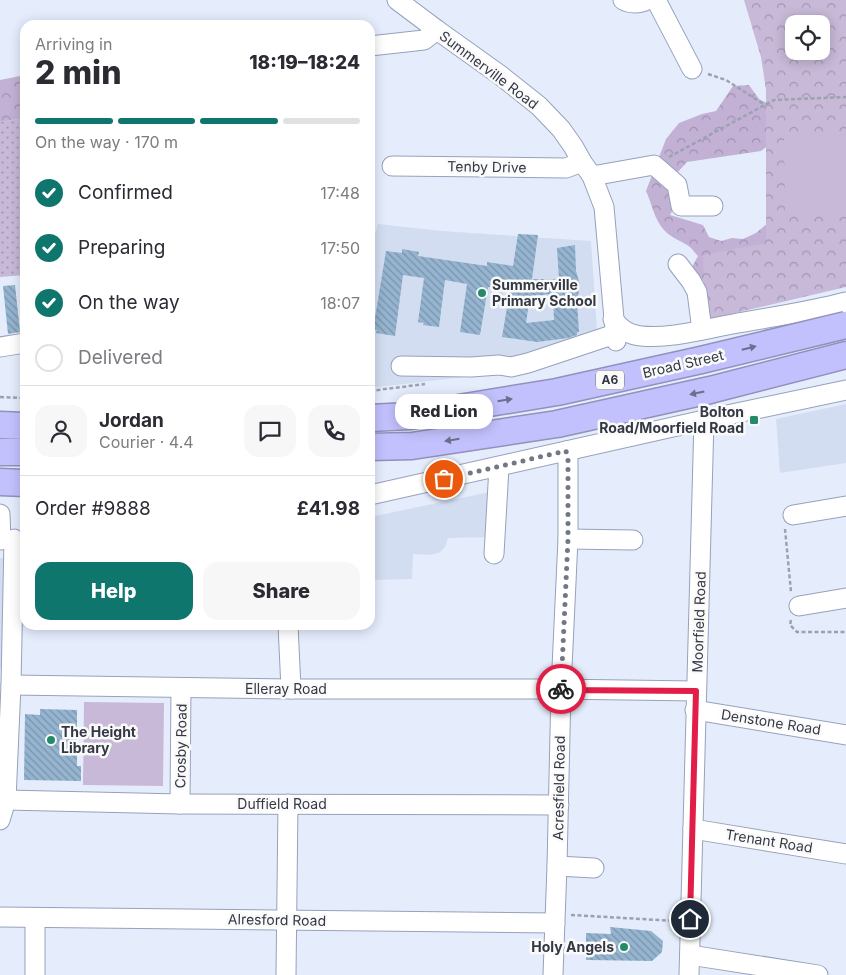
<!DOCTYPE html>
<html lang="en">
<head>
<meta charset="utf-8">
<style>
	body { margin:0; font-family:Inter,sans-serif; background:#f7f7f7; color:#2b2b33; height:100vh; display:flex; flex-direction:column; font-size:19px; white-space:nowrap }
	* { box-sizing:border-box; margin:0 }
	p { font-size:16px; color:#7c7c81 }
	.icon { flex:none; width:28px; height:28px; fill:none; stroke:currentColor; stroke-width:2; stroke-linecap:round; stroke-linejoin:round }
	.map { position:relative; flex:1; overflow:hidden }
	.drawer { position:absolute; left:20px; top:20px; width:355px; height:610px; display:flex; flex-direction:column; background:#fff; border-radius:15px; box-shadow:0 2px 12px #0003 }
	.drawer>* { flex:none }
	.fabs { position:absolute; left:785px; top:15px; display:grid; gap:10px }
	.fabs a { display:grid; place-items:center; width:45px; height:45px; border-radius:10px; background:#fff; box-shadow:0 2px 12px #0003; font-size:25px }
	.pin { position:absolute; display:grid; place-items:center; width:42px; height:42px; color:#fff; margin:-21px; border:2px solid #fff; border-radius:50%; box-shadow:0 1px 5px #0007 }
	.courier { position:absolute; display:grid; place-items:center; width:50px; height:50px; margin:-25px; border:4px solid #e11d48; border-radius:50%; background:#fff; color:#222; box-shadow:0 1px 6px #0007 }
	.bubble { position:absolute; height:35px; border-radius:15px; background:#fff; box-shadow:0 2px 12px #0003; font-size:16px; font-weight:800; line-height:35px; text-align:center }
	.summary em { font-style:normal; font-weight:800 }
	.summary div { display:flex; flex-direction:column-reverse }
	.summary { display:flex; align-items:center; justify-content:space-between; height:85px; padding:0 15px }
	h1 { font-size:32px; font-weight:800; line-height:38px }
	.bar { display:grid; grid-template-columns:repeat(4,1fr); gap:8px 5px; align-content:center; height:60px; padding:0 15px }
	.bar i { height:6px; border-radius:4px; background:#e1e1e2 }
	.bar .on { background:#0f766e }
	.bar p { grid-column:span 4 }
	.line { display:flex; align-items:center; gap:12px; padding:0 15px; border-top:1px solid #e1e1e2 }
	.line div { flex:1 }
	.round { display:grid; place-items:center; flex:none; width:52px; height:52px; border-radius:15px; background:#f7f7f7 }
	ol { padding:0 15px; list-style:none }
	li { display:flex; align-items:center; gap:15px; height:55px }
	li p { margin-inline-start:auto }
	li .icon { padding:5px; border-radius:50%; background:#0f766e; color:#fff; stroke-width:4 }
	li:last-child { color:#7c7c81 }
	li i { width:28px; height:28px; border:2px solid #e1e1e2; border-radius:50% }
	.action { display:flex; gap:10px; margin-top:auto; padding:10px 15px }
	.action a { flex:1; height:58px; border-radius:15px; background:#0f766e; color:#fff; font-size:20px; font-weight:800; line-height:58px; text-align:center }
	.action a+a { background:#f7f7f7; color:#2b2b33 }
	.map>svg:first-child { display:block }
	.built { fill:#d3ddf1 }
	.grass { fill:url(#grass-dots) }
	.forest { fill:url(#forest-crowns) }
	.park { fill:url(#park-crowns); fill-rule:evenodd }
	.pitch { fill:#c7b9d7 }
	.building { fill:url(#building-back-hatch); fill-rule:evenodd }
	.lines { fill:none; stroke-linecap:round; stroke-linejoin:round }
	.minor-casing { stroke:#96a1bb; stroke-width:21 }
	.highway-casing { stroke:#9191bc; stroke-width:29 }
	.path { stroke:#9ba2af; stroke-width:2.5; stroke-dasharray:4 2.5; stroke-linecap:butt }
	.minor { stroke:#fff; stroke-width:19 }
	.highway { stroke:#c3c1fd; stroke-width:26 }
	.highway-bridge-casing { stroke:#9191bc; stroke-width:29; stroke-linecap:butt }
	.highway-bridge { stroke:#c3c1fd; stroke-width:26 }
	.oneway { fill:#6d6f8d }
	.done { stroke:#717784; stroke-width:5; stroke-dasharray:0 9 }
	.route { stroke:#e11d48; stroke-width:6 }
	.poi-dot { fill:#238b67; stroke:#fafafa; stroke-width:2 }
	.labels { text-anchor:middle; stroke-width:5; stroke-linejoin:round; paint-order:stroke }
	.shield { fill:#fafafa; stroke:#6f727a; stroke-width:1 }
	.shield-label { font-size:12px; font-weight:bold; fill:#333843 }
	.street-label { font-size:14px; fill:#333843; stroke:#fafafa }
	.poi-label { font-size:14px; font-weight:bold; fill:#333843; stroke:#fafafa; text-anchor:start }
</style>
</head>
<body>
<div class="map">
<svg width="846" height="975" viewBox="0 0 846 975">
	<defs>
		<pattern id="grass-dots" width="8" height="8" patternUnits="userSpaceOnUse" patternTransform="scale(1.25)"><rect width="8" height="8" fill="#c7b9d7"/><path d="M2 2h.1M6 6h.1" fill="none" stroke="#a297b0" stroke-width="1.8" stroke-linecap="round"/></pattern>
		<pattern id="forest-crowns" width="20" height="18" patternUnits="userSpaceOnUse" patternTransform="scale(1.25)"><rect width="20" height="18" fill="#c2b1d4"/><path d="M2 6a3 3 0 1 1 6 0M12 15a3 3 0 1 1 6 0" fill="none" stroke="#9e91ae"/></pattern>
		<pattern id="park-crowns" width="20" height="18" patternUnits="userSpaceOnUse" patternTransform="scale(1.25)"><rect width="20" height="18" fill="#c7b9d7"/><path d="M2 6a3 3 0 1 1 6 0M12 15a3 3 0 1 1 6 0" fill="none" stroke="#a297b0"/></pattern>
		<pattern id="building-back-hatch" width="6" height="6" patternUnits="userSpaceOnUse" patternTransform="scale(1.25)"><rect width="6" height="6" fill="#95b4d0"/><path d="M-1 5l2 2M0 0l6 6M5-1l2 2" fill="none" stroke="#7a93aa"/></pattern>
	</defs>
	<rect width="100%" height="100%" fill="#e5edfd"/>
	<!-- built -->
	<g class="built">
		<path d="M378,224l64,7 149,10 7,105 -100,27 -128,15v-151l4,1z"/>
		<path d="M846,404v59l-66,10 -4,-54z"/>
		<path d="M495,491l-3,46 -44,1 -3,9 -6,6 -10,2 -16,-1 -1,25 -42,1v-63z"/>
		<path d="M25,556v69h60l-1,2 -80,-1 -1,43h-3v-111z"/>
	</g>
	<!-- grass -->
	<path class="grass" d="M25,118v157l-25,2v-155z"/>
	<!-- forest -->
	<g class="forest">
		<path d="M25,75v43l-25,4v-42z"/>
		<path d="M749,85l10,14 17,9 6,27 -21,16 -74,11 -10,11 -1,31 -6,11 33,10 6,12 12,4 11,-3 11,1 13,-6 13,-11 46,-1 -110,62 -13,-16 6,-11c-4,-4 -7,-9 -11,-11 -8,-5 -17,-8 -23,-15 -10,-11 -12,-26 -18,-39l20,-52 13,-16 23,-9 14,-3 17,-25z"/>
	</g>
	<!-- park -->
	<path class="park" d="M744,0h102v287l-141,33 -2,-65 63,-12v-153l-5,-33zM794,24h27v27h-27z"/>
	<!-- pitch -->
	<g class="pitch">
		<path d="M846,134v81l-56,1 -5,-5 -1,-73 4,-1z"/>
		<path d="M84,702l80,1 -1,83 -80,-1z"/>
	</g>
	<!-- building -->
	<g class="building">
		<path d="M518,234l20,1 -6,44h27l-2,-31 18,-3 1,26 4,14 -3,16 2,31h-2v3l-9,3 -31,4 -35,-5 8,-47 -22,-3 -8,48 -20,-3 7,-48 -22,-4 -6,47 -16,-2 1,-2 -6,-1 6,-44 -21,-3 -8,61 -19,-3 1,-3h-4l13,-79 16,2v-4l17,3 -1,4 69,10v-4l26,4zM553,294l1,26 -28,3 4,-27z"/>
		<path d="M15,285l5,47 -12,2 -5,-48z"/>
		<path d="M40,709l37,1v56h4v15l-57,-1 1,-66 15,1z"/>
		<path d="M610,927l41,4 12,10 -1,11 -10,9 -66,-1v-27l25,1z"/>
	</g>
	<g class="lines">
		<!-- minor casing -->
		<g class="minor-casing">
			<g id="minor">
				<path d="M397,0l40,30 63,45 39,31 22,23 12,17 9,16 10,14 12,31 12,134"/>
				<path d="M623,0c7,4 16,4 24,0"/>
				<path d="M656,0l36,69"/>
				<path d="M370,46l54,-6 13,-10"/>
				<path d="M392,166l174,2 16,-6"/>
				<path d="M592,176l62,-11 23,20 4,21h32"/>
				<path d="M678,264l13,17 6,11 5,38"/>
				<path d="M613,319c7,10 16,16 28,17 30,3 63,-7 92,-12 38,-7 76,-12 113,-22"/>
				<path d="M0,347l25,-4"/>
				<path d="M401,366l70,1 28,-2 12,2 17,-4 87,-29"/>
				<path d="M370,495l334,-75 142,-30"/>
				<path d="M0,514l1,26"/>
				<path d="M793,515l53,-9"/>
				<path d="M568,539l65,1"/>
				<path d="M494,554l5,-87"/>
				<path d="M799,606l47,-8"/>
				<path d="M288,625l3,64"/>
				<path d="M11,685l280,4h263l142,2"/>
				<path d="M695,710l151,25"/>
				<path d="M6,800l174,4 379,1"/>
				<path d="M180,804l1,-116"/>
				<path d="M0,820l6,-20 5,-115 3,-146"/>
				<path d="M693,829l153,25"/>
				<path d="M557,866l37,2"/>
				<path d="M0,917l555,6"/>
				<path d="M35,918v57"/>
				<path d="M690,955l128,20"/>
				<path d="M286,975l2,-171"/>
				<path d="M553,975l4,-109 4,-177 7,-150v-79l-2,-9"/>
				<path d="M689,975l15,-555"/>
			</g>
		</g>
		<!-- highway casing -->
		<g class="highway-casing">
			<g id="highway">
				<path d="M0,425l25,1"/>
				<path d="M370,447l42,-1 145,-22 153,-34 136,-35"/>
				<path d="M0,452h25"/>
				<path d="M0,482l25,1"/>
			</g>
		</g>
		<!-- path -->
		<g class="path">
			<path d="M708,74l18,6 39,25"/>
			<path d="M669,157l105,-57 72,-3"/>
			<path d="M370,391l55,-7"/>
			<path d="M0,397l25,1"/>
			<path d="M785,529l6,63"/>
			<path d="M791,620l-1,5 7,7h49"/>
			<path d="M571,915l105,6"/>
		</g>
		<!-- minor -->
		<use href="#minor" class="minor"/>
		<!-- highway -->
		<use href="#highway" class="highway"/>
		<!-- highway-bridge casing -->
		<g class="highway-bridge-casing">
			<path id="highway-bridge" d="M370,418l40,-2 147,-24 144,-32 145,-35"/>
		</g>
		<!-- highway-bridge -->
		<use href="#highway-bridge" class="highway-bridge"/>
	</g>
	<!-- one-way arrows -->
	<defs><path id="oneway-solid" d="M-6-.8H1V-3.2L6.5 0L1 3.2V.8H-6Z" transform="scale(1.25)"/></defs>
	<g class="oneway">
		<use href="#oneway-solid" transform="translate(749 348) rotate(-14)"/>
		<use href="#oneway-solid" transform="translate(697 393) rotate(168)"/>
		<use href="#oneway-solid" transform="translate(505 400) rotate(-9)"/>
		<use href="#oneway-solid" transform="translate(452 440) rotate(171)"/>
	</g>
	<g class="lines">
		<!-- done -->
		<path class="done" d="M444,479l122,-28 2,9v79l-7,150"/>
		<!-- route -->
		<path class="route" d="M561,689v1l135,1 -6,228"/>
	</g>
	<!-- markers -->
	<g class="poi-dot">
		<circle cx="482" cy="293" r="5"/>
		<rect x="749" y="415" width="10" height="10" rx="2.5"/>
		<circle cx="51" cy="740" r="5"/>
		<circle cx="624" cy="947" r="5"/>
	</g>
	<g class="labels">
		<!-- shield labels -->
		<rect class="shield" x="596" y="370.5" width="28" height="19" rx="4"/>
		<g class="shield-label">
			<text x="610" y="384">A6</text>
		</g>
		<!-- street labels -->
		<g class="street-label">
			<text transform="translate(489 70) rotate(37)" y="5">Summerville Road</text>
			<text transform="translate(487 167) rotate(1)" y="5">Tenby Drive</text>
			<text transform="translate(683 364) rotate(-13)" y="5">Broad Street</text>
			<text transform="translate(699 622) rotate(-88)" y="5">Moorfield Road</text>
			<text x="286" y="694">Elleray Road</text>
			<text transform="translate(771 722) rotate(9)" y="5">Denstone Road</text>
			<text transform="translate(181 746) rotate(-89)" y="5">Crosby Road</text>
			<text transform="translate(559 788) rotate(-89)" y="5">Acresfield Road</text>
			<text x="282" y="809">Duffield Road</text>
			<text transform="translate(769 841) rotate(9)" y="5">Trenant Road</text>
			<text transform="translate(277 920) rotate(1)" y="5">Alresford Road</text>
		</g>
		<!-- poi labels -->
		<g class="poi-label">
			<text x="492" y="290">Summerville<tspan x="492" dy="16">Primary School</tspan></text>
			<text x="744" y="417" text-anchor="end">Bolton<tspan x="744" dy="16">Road/Moorfield Road</tspan></text>
			<text x="61" y="737">The Height<tspan x="61" dy="16">Library</tspan></text>
			<text x="614" y="952" text-anchor="end">Holy Angels</text>
		</g>
	</g>
</svg>
<div class="fabs">
<a><svg class="icon" aria-label="locate" viewBox="0 0 24 24"><circle cx="12" cy="12" r="6"/><path d="M12 2v4M12 18v4M2 12h4M18 12h4"/></svg></a>
</div>
<div class="pin" style="left:444px;top:479px;background:#ea580c"><svg class="icon" aria-label="bag" viewBox="0 0 24 24"><path d="M5 8h14l-1 12H6zM9 8a3 3 0 0 1 6 0"/></svg></div>
<div class="pin" style="left:690px;top:919px;background:#1f2937"><svg class="icon" aria-label="home" viewBox="0 0 24 24"><path d="M3 11l9-7 9 7M6 9v11h12V9"/></svg></div>
<div class="courier" style="left:561px;top:689px"><svg class="icon" aria-label="bike" viewBox="0 0 24 24"><circle cx="6" cy="16" r="4"/><circle cx="18" cy="16" r="4"/><path d="M6 16l4-8h5l3 8M10 8l3 8H6M13 5h3"/></svg></div>
<div class="bubble" style="left:395px;top:394px;width:98px">Red Lion</div>
<section class="drawer">
<div class="summary"><div><h1>2 min</h1><p>Arriving in</p></div><em>18:19–18:24</em></div>
<div class="bar"><i class="on"></i><i class="on"></i><i class="on"></i><i></i><p>On the way · 170 m</p></div>
<ol>
<li><svg class="icon" aria-label="check" viewBox="0 0 24 24"><path d="M5 12l5 5 9-10"/></svg>Confirmed<p>17:48</p></li>
<li><svg class="icon" aria-label="check" viewBox="0 0 24 24"><path d="M5 12l5 5 9-10"/></svg>Preparing<p>17:50</p></li>
<li><svg class="icon" aria-label="check" viewBox="0 0 24 24"><path d="M5 12l5 5 9-10"/></svg>On the way<p>18:07</p></li>
<li><i></i>Delivered</li>
</ol>
<div class="line" style="height:90px"><a class="round"><svg class="icon" aria-label="person" viewBox="0 0 24 24"><circle cx="12" cy="8" r="4"/><path d="M4 21q1-7 8-7t8 7"/></svg></a><div><b>Jordan</b><p>Courier · 4.4</p></div><a class="round"><svg class="icon" aria-label="chat" viewBox="0 0 24 24"><path d="M4 5h16v11H9l-5 4z"/></svg></a><a class="round"><svg class="icon" aria-label="phone" viewBox="0 0 24 24"><path d="M5 4h4l2 5-3 2q2 4 5 5l2-3 5 2v4C11 20 4 13 5 4z"/></svg></a></div>
<div class="line" style="height:65px"><div>Order #9888</div><b>£41.98</b></div>
<div class="action"><a>Help</a><a>Share</a></div>
</section>
</div>
</body>
</html>
